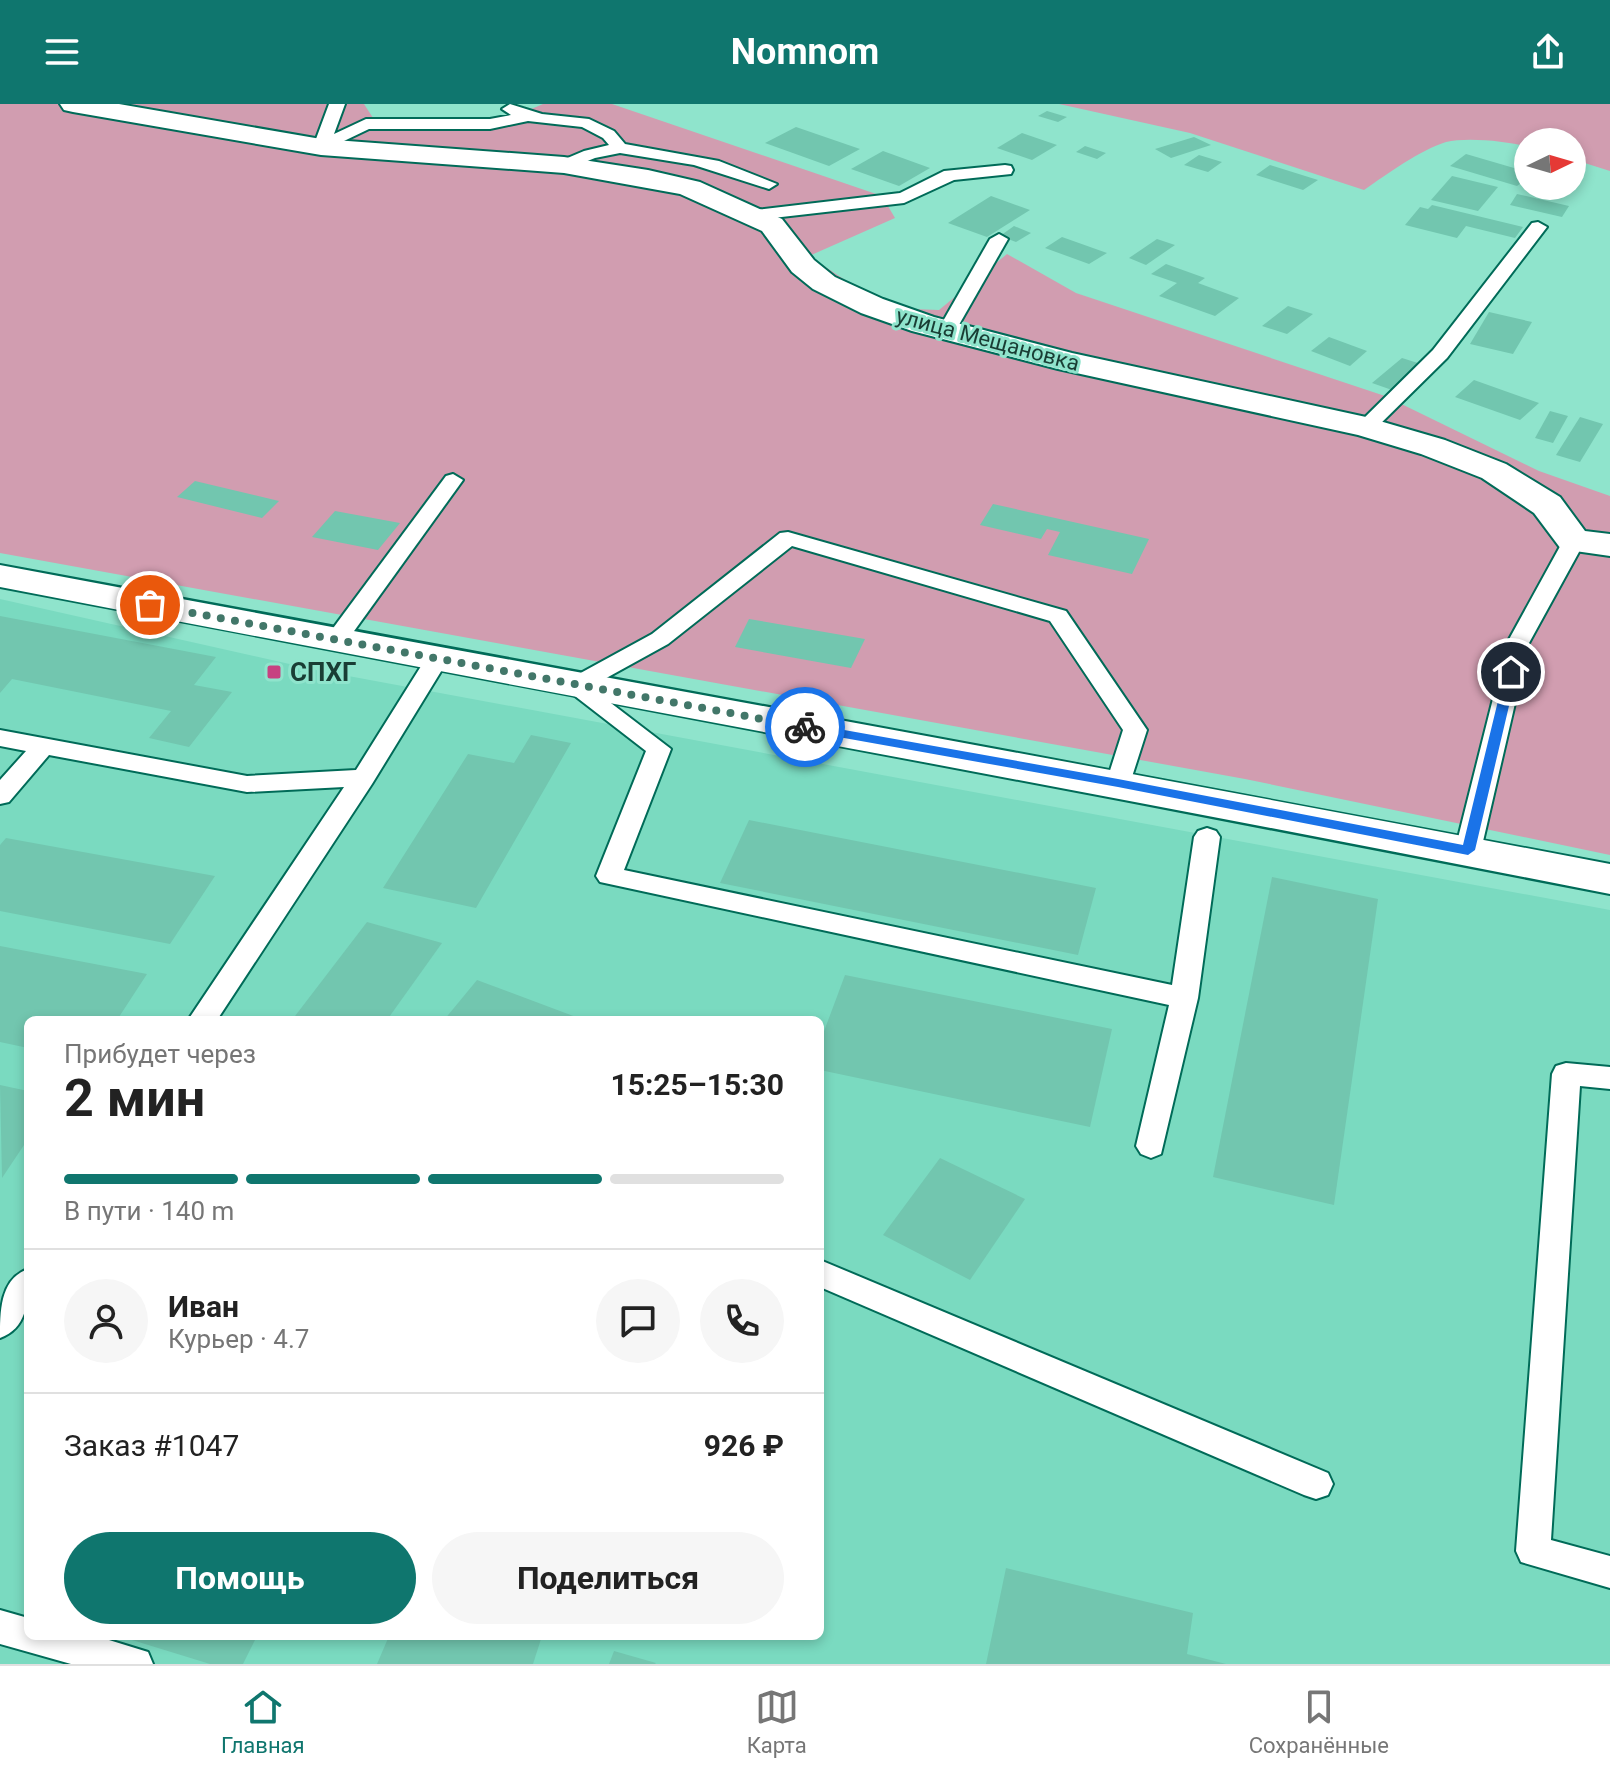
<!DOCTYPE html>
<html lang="ru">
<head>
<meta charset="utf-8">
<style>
	body { margin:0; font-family:Roboto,sans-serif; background:#f6f6f6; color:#222; height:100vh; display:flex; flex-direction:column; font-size:30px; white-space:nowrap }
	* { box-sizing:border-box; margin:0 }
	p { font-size:26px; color:#767676 }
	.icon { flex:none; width:44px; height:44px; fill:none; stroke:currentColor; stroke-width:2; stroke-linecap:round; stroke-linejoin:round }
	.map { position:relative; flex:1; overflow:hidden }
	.details { position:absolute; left:24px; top:912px; width:800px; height:624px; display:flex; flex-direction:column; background:#fff; border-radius:12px; box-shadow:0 4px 12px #0003 }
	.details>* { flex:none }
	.needle { width:52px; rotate:85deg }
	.tools { position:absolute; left:1514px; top:24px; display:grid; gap:16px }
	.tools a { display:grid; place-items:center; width:72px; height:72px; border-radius:50%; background:#fff; box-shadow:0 4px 12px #0003; font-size:40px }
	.pin { position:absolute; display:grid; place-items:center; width:68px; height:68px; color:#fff; margin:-34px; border:4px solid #fff; border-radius:50%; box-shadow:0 2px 8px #0007 }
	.courier { position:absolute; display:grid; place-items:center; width:80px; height:80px; margin:-40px; border:6px solid #1a73e8; border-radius:50%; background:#fff; color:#222; box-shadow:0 2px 10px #0007 }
	.summary em { font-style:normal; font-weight:700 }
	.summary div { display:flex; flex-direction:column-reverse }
	.summary { display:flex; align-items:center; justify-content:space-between; height:136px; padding:0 40px }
	h1 { font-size:52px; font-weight:700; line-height:60px }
	.bar { display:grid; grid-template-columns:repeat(4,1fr); gap:12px 8px; align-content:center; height:96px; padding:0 40px }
	.bar i { height:10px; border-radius:6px; background:#e0e0e0 }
	.bar .on { background:#0f766e }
	.bar p { grid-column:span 4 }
	.line { display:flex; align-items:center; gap:20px; padding:0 40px; border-top:2px solid #e0e0e0 }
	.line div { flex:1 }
	.round { display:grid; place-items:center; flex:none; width:84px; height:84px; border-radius:42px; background:#f6f6f6 }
	.primary-button { display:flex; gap:16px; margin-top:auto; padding:16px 40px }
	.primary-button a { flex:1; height:92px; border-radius:48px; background:#0f766e; color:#fff; font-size:32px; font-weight:700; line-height:92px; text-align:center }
	.primary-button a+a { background:#f6f6f6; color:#222 }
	header { display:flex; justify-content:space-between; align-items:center; height:104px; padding:0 40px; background:#0f766e; color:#fff; font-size:36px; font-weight:700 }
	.tab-bar { display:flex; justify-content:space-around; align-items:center; height:112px; border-top:2px solid #e0e0e0; background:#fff; font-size:22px; color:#767676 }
	.tab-bar a { display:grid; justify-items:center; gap:4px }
	.tab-bar .on { color:#0f766e }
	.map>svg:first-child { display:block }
	.built { fill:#7adac0; fill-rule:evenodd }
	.green { fill:#d19db0 }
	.building { fill:#72c6af }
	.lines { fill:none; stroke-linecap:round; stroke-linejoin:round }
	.service-casing { stroke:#006b58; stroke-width:4 }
	.minor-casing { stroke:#006b58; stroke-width:4 }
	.service { fill:#fff; fill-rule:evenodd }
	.minor { fill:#fff; fill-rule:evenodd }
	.route { fill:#1a73e8 }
	.done { stroke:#427769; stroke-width:8; stroke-dasharray:0 14.4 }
	.poi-dot { fill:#c74181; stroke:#8fe4cc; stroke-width:3 }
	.labels { text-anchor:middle; stroke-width:6; stroke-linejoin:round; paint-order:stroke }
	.far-street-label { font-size:22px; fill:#193d34; stroke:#8fe4cc }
	.poi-label { font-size:26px; font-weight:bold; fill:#193d34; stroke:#8fe4cc; text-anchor:start }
</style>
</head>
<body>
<header><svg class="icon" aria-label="menu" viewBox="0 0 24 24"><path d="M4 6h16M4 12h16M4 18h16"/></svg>Nomnom<svg class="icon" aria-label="share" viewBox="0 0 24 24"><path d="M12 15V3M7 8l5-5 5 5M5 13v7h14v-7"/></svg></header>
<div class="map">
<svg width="1610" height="1560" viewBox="0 0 1610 1560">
	<rect width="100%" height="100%" fill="#8fe4cc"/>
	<!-- built -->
	<path class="built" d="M0,495l316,71 1294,240v754h-1610zM28,916h792v616h-792z"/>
	<!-- green -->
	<g class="green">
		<path d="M0,0h364l11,17 117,5 51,-22h69l270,92 13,22 -86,38 78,52 52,2 68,-56 69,39 309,103 154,75 71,25v359l-365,-76 -1245,-226z"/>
		<path d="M1059,0h551v67l-38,-12v-17h-44v5c-20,-6 -62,-10 -82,-5 -26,8 -59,32 -82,48l-174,-57z"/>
	</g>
	<!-- building -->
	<g class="building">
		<path d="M1047,7l20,6 -9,5 -20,-6z"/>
		<path d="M796,23l64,22 -31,17 -64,-23z"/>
		<path d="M1022,29l35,12 -25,15 -35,-12z"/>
		<path d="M1194,33l17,8 -40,13 -16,-9z"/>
		<path d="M1085,42l21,7 -9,6 -21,-7z"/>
		<path d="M883,47l47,17 -31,18 -48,-17z"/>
		<path d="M1466,50l62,18v6l-11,8 -67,-20z"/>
		<path d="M1199,51l23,7 -14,10 -24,-7z"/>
		<path d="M1270,61l48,15 -15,10 -47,-15z"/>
		<path d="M1452,72l46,11 -20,24 -47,-11z"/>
		<path d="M1517,90l52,12 -7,11 -52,-12z"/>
		<path d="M991,92l39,14 -43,27 -39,-14z"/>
		<path d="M1432,101l91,22 -8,11 -49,-12 -9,12 -52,-13 15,-18 8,2z"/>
		<path d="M1014,122l17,7 -15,9 -16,-6z"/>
		<path d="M1062,133l45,16 -18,11 -44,-16z"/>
		<path d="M1157,135l18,6 -29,20 -17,-7z"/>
		<path d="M1166,160l39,14 -7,5 41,15 -24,18 -56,-20 18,-13 -26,-9z"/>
		<path d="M1288,202l25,8 -26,20 -25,-8z"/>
		<path d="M1489,208l43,10 -19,32 -43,-10z"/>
		<path d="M1329,233l38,14 -17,15 -39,-15z"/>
		<path d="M1402,254l19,6 -29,26 -20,-7z"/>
		<path d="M1474,276l65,23 -19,17 -65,-23z"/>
		<path d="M1550,307l18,5 -15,27 -18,-5z"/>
		<path d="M1580,313l23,7 -23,38 -24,-7z"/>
		<path d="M195,377l84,20 -17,17 -85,-21z"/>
		<path d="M993,400l156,35 -17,35 -84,-19 12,-23 -13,-3 -6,10 -61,-14z"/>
		<path d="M335,407l65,12 -22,27 -66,-13z"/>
		<path d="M0,512l216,41 -22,28 38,7 -43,55 -40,-9 22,-27 -159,-32 -12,14z"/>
		<path d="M749,515l116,20 -14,29 -116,-21z"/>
		<path d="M531,631l40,8 -95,165 -93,-20 85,-134 46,9z"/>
		<path d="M749,716l347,68 -18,67 -358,-72z"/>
		<path d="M6,734l209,38 -45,68 -170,-33v-66z"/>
		<path d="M1272,773l106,22 -44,306 -121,-28z"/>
		<path d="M367,818l75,21 -55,77h-95z"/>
		<path d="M0,842l147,28 -30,46h-89v28l-28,-6z"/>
		<path d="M845,871l267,54 -22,98 -270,-57v-28z"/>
		<path d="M477,876l107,40h-140z"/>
		<path d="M0,981l28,6v48l-26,39z"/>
		<path d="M940,1054l85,41 -55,81 -87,-45z"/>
		<path d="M1006,1464l187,45 -6,41 39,10h-240z"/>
		<path d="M119,1532h138l-14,28h-33z"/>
		<path d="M389,1532h153l-9,28h-156z"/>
		<path d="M614,1547l42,12 -1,1h-46z"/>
	</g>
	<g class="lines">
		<!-- service casing -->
		<g class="service-casing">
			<g id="service">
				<path d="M329,0h16l-11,30 32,-15h124l21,-4 -9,-6 8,-5 32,10 47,5 25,12 11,13 94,17 58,23 -8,5 -75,-24 -74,-12 -25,5 -25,10h-12l-2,-3 2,-3 26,-11 25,-6 -6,-7 -21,-11 -54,-6 -38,8h-121l-48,23 -8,-5z"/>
				<path d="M1005,61l6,1 2,4 -2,4 -57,6 -50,23 -149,17 -9,-5 9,-5 145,-17 44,-22z"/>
				<path d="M1538,118l9,5 -100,131 -74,73h-14l-3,-4 3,-4 74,-73 99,-127z"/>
				<path d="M999,130l9,5 -52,91 -9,6 -7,-2 -2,-4 52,-91z"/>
				<path d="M453,370l10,6 -119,165h-16l-3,-5 3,-5 118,-159z"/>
				<path d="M788,428l278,79 81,119 -17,53 -3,6h-18l-3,-6 17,-53 -73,-109 -258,-75 -124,98 -78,43 81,62 -47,121 548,115 22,-148 4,-6 9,-3 9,3 4,6 -22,161 -37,156 -10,4 -10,-4 -5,-8 33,-141 -569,-123 -4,-6 50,-125 -84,-65 4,-5 86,-47 128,-101z"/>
				<path d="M1574,431l11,6 -56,102 -48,207 -4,6 -9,3 -9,-3 -4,-6 52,-207 56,-102z"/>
				<path d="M436,549l8,2 4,5 -76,124 -155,236h-29l156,-233 -97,5 -198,-37 -40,47 -9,2v-24l26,-29 -26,-5v-16l247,46 109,-6 72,-115z"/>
				<path d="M1566,959l44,4v22l-30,-3 -29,454 59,16v32l-89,-26 -5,-11 36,-477 4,-8z"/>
				<path d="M820,1156l508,213 5,11 -5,11 -12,4 -12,-4 -484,-208z"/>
				<path d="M28,1165c0,27 2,58 -28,69 0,-27 0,-59 28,-69z"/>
				<path d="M0,1506l28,8v18h68l52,16 5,12h-82l-71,-20z"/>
			</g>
		</g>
		<!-- minor casing -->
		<g class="minor-casing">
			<g id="minor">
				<path d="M60,0h59l202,35 243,18 84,13 52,12 82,37 32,41 21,17 48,22 51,18 138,36 294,64 79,23 61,24 54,33 25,34 25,3v22l-49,-7 -27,-36 -52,-35 -61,-24 -63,-19 -300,-66 -146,-38 -51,-18 -48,-24 -21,-17 -30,-41 -82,-37 -116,-21 -243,-18 -248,-43 -9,-2z"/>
				<path d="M0,461c536,101 1074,196 1610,299v30c-536,-106 -1074,-203 -1610,-307z"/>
			</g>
		</g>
		<!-- service -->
		<use href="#service" class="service"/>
		<!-- minor -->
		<use href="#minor" class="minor"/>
	</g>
	<!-- route -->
	<path class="route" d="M1511,565l6,3 -42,178 -7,5 -350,-68 -313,-56 -6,-4 6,-4 313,56 345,66 42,-173z"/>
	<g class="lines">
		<!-- done -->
		<path class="done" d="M150,501l655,122"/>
	</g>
	<!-- markers -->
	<rect class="poi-dot" x="266" y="560" width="16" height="16" rx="4"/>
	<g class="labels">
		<!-- far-street labels -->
		<g class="far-street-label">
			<text transform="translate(988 235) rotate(15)" y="8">улица Мещановка</text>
		</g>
		<!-- poi labels -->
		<g class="poi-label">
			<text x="290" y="577">СПХГ</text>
		</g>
	</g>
</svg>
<div class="tools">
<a><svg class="needle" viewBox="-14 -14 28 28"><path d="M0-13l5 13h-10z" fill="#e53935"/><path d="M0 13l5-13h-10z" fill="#767676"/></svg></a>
</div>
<div class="pin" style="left:150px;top:501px;background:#ea580c"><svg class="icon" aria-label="bag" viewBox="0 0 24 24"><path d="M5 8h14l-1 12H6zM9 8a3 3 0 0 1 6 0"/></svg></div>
<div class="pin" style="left:1511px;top:568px;background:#1f2937"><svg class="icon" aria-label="home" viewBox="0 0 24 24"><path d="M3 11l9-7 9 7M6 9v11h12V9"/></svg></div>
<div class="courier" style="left:805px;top:623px"><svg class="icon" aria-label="bike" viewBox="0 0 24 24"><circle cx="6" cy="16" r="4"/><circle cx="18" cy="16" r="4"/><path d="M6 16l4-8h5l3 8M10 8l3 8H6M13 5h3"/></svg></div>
<section class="details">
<div class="summary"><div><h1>2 мин</h1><p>Прибудет через</p></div><em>15:25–15:30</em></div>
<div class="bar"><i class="on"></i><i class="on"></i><i class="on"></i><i></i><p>В пути · 140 m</p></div>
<div class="line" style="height:144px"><a class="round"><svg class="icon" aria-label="person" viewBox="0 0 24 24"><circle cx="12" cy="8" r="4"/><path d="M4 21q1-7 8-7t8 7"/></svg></a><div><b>Иван</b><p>Курьер · 4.7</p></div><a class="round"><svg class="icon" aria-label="chat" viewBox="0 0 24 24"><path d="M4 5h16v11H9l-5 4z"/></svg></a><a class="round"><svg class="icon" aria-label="phone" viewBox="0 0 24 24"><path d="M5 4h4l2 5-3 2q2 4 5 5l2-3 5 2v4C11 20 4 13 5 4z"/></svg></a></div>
<div class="line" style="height:104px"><div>Заказ #1047</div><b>926 ₽</b></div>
<div class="primary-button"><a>Помощь</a><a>Поделиться</a></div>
</section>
</div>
<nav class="tab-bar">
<a class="on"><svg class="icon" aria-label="home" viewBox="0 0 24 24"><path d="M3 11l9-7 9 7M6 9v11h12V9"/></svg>Главная</a>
<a><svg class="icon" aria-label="map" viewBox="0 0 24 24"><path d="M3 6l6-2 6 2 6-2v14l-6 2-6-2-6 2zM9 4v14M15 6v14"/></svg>Карта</a>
<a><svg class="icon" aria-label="saved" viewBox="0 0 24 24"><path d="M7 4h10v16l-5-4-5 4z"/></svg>Сохранённые</a>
</nav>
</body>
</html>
